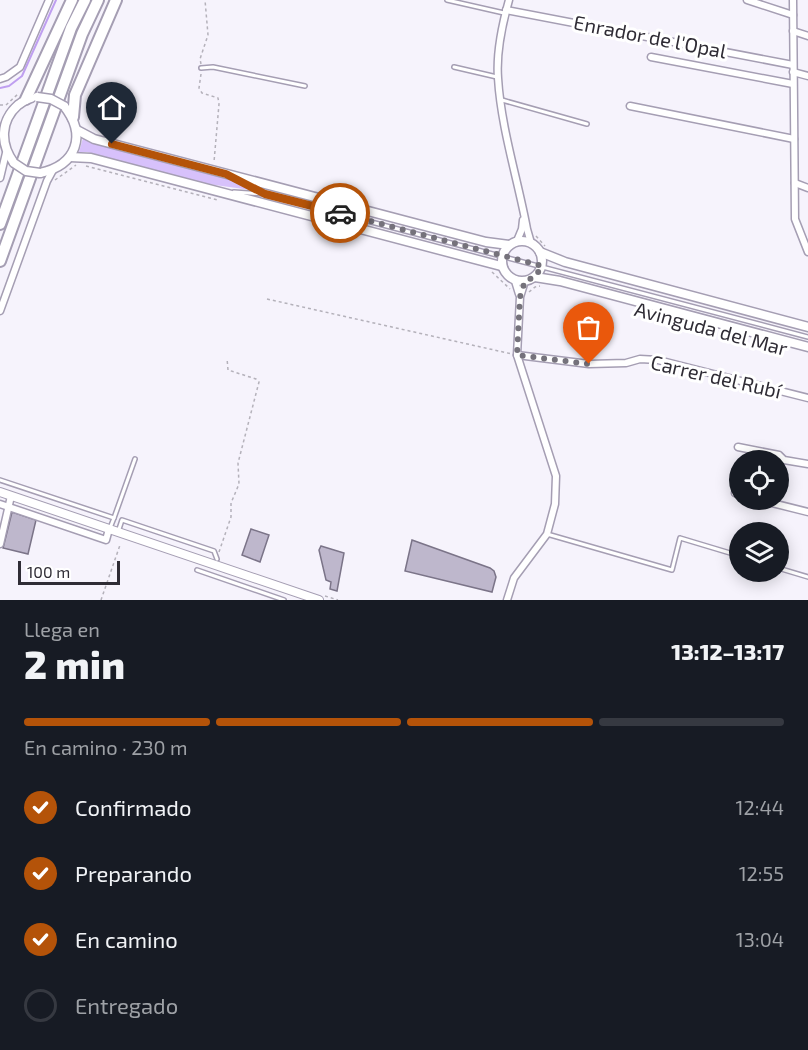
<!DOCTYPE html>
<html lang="es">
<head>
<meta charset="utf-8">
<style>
	body { margin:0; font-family:"Exo 2",sans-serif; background:#20242c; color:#f1f3f6; height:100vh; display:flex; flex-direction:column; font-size:22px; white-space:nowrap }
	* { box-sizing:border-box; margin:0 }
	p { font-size:20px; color:#9ea1a6 }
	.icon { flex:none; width:33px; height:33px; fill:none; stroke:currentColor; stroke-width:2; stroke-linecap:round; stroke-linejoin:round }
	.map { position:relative; height:600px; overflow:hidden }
	.drawer { display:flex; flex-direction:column; background:#171b24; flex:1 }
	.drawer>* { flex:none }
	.tools { position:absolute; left:729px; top:450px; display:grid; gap:12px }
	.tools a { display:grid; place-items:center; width:60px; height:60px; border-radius:50%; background:#171b24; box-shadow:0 3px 15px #0003; font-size:30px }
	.scale { position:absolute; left:18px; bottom:15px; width:102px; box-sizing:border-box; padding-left:6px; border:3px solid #2f2c35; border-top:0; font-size:16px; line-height:21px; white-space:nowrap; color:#2f2c35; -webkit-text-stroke:4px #fff; paint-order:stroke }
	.pin { position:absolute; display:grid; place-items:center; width:51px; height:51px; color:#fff; margin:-62px -26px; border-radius:50% 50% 50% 0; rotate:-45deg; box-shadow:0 0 6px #0007 }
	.pin .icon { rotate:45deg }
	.courier { position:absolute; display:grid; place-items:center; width:60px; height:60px; margin:-30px; border:4px solid #b45309; border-radius:50%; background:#fff; color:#222; box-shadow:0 2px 8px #0007 }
	.head em { font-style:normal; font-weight:800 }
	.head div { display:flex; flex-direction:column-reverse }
	.head { display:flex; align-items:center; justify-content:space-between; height:102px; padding:0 24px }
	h1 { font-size:39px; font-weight:800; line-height:45px }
	.bar { display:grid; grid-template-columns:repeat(4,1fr); gap:9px 6px; align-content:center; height:72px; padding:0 24px }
	.bar i { height:8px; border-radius:4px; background:#363941 }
	.bar .current { background:#b45309 }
	.bar p { grid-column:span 4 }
	ol { padding:0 24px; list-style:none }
	li { display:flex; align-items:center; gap:18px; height:66px }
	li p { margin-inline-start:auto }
	li .icon { padding:6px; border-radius:50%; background:#b45309; color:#fff; stroke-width:4 }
	li:last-child { color:#9ea1a6 }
	li i { width:33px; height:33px; border:3px solid #363941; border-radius:50% }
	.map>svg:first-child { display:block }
	.green { fill:#d7c1fb }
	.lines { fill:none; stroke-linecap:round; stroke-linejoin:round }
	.stream { stroke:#bf9ff0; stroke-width:2 }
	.building { fill:#beb7cc; stroke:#7b7488; stroke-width:1.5 }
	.service-casing { stroke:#a59eb3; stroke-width:6 }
	.minor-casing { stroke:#a59eb3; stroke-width:9 }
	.tertiary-casing { stroke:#a59eb3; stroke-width:10 }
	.secondary-casing { stroke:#a59eb3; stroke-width:11 }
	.motorway-casing { stroke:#a59eb3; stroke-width:14 }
	.path { stroke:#b4b1ba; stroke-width:1.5; stroke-dasharray:3 3; stroke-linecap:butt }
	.service { stroke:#fff; stroke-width:3 }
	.minor { stroke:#fff; stroke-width:6 }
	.tertiary { stroke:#fff; stroke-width:8 }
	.secondary { stroke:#fff; stroke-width:8 }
	.motorway { stroke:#fff; stroke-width:10 }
	.secondary-bridge-casing { stroke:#a59eb3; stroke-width:11; stroke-linecap:butt }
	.secondary-bridge { stroke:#fff; stroke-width:8 }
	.done { stroke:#75727b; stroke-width:6; stroke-dasharray:0 10.8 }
	.route { stroke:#b45309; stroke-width:8 }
	.labels { text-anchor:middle; stroke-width:6; stroke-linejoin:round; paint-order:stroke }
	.street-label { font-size:20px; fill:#2f2c35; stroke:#fff }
</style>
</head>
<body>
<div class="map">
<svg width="808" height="600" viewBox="0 0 808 600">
	<rect width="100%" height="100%" fill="#f6f3fc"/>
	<!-- green -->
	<path class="green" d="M83,138l9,4 123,32 43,17 -50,-7 -121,-32h-8z"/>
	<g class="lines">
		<!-- stream -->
		<path class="stream" d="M0,88l9,-2 13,-10 34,-76"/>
	</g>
	<!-- building -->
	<g class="building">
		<path d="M12,512l24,8 -8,34 -25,-6z"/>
		<path d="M251,529l18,6 -9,27 -18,-7z"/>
		<path d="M412,540l78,28 4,3 2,6 -4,15 -87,-21z"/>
		<path d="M321,546l23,7 -7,38 -7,-2 1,-7 -5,-2 -7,-30z"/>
	</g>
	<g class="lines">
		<!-- service casing -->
		<g class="service-casing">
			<g id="service">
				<path d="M447,0l57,13"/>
				<path d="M454,67l43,10"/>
				<path d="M201,68l12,-1 92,19"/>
				<path d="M502,100l85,24"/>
				<path d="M234,179l30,14"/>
				<path d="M234,192l31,2 543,143"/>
				<path d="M0,480l114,38 -4,10"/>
				<path d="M114,518l21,-59"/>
				<path d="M118,532l4,-12 92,31 3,8"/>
				<path d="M547,534l125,36 8,-32 60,18"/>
				<path d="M778,568l30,9"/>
				<path d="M197,570l87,30"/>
			</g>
		</g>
		<!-- minor casing -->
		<g class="minor-casing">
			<g id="minor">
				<path d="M509,0c-7,25 -13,52 -11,78 3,50 20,102 29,151l4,14"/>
				<path d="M747,0l46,15"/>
				<path d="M793,0l2,219 13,33"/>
				<path d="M506,10l287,55"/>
				<path d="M793,31l15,5"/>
				<path d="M651,57l142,27"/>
				<path d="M793,72l15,4"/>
				<path d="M0,79l6,-2 14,-10 29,-67"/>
				<path d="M630,106l164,33"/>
				<path d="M0,178l6,-25"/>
				<path d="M795,183l13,5"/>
				<path d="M517,241l5,-12 1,-9"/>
				<path d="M515,281l4,13"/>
				<path d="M0,311l47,-130 6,-11"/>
				<path d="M517,355l72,9 37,-1 14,-4 18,1 150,38"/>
				<path d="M738,447l41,8 5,5 24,4"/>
				<path d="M735,493l5,1"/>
				<path d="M760,500l48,12"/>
				<path d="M0,504l106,36 3,-11"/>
				<path d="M0,544l11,-48"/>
				<path d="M507,600l7,-22 33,-44 8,-30 1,-28 -39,-121 3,-58 5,-16"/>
			</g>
		</g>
		<!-- tertiary casing -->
		<g class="tertiary-casing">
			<path id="tertiary" d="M0,492l319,108"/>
		</g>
		<!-- secondary casing -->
		<g class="secondary-casing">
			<g id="secondary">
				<path d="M77,130l17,9 392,103 23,3"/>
				<path d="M70,157l21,1 410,108"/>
				<path d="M14,163c-14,-19 -14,-42 4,-58 5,-3 7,-6 13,-7"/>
				<path d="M40,173c37,-8 47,-38 24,-67"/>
				<circle cx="522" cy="261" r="20"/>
				<path d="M540,252l25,10 243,65"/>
				<path d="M535,277l25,4 248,66"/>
			</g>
		</g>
		<!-- motorway casing -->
		<g class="motorway-casing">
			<g id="motorway">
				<path d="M26,99l46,-99"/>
				<path d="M73,117l2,-22 41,-95"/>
				<path d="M0,224l71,-196 14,-28"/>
				<path d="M0,261l82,-227 16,-34"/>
			</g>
		</g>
		<!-- path -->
		<g class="path">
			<path d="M201,64l-1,-5 8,-24 -3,-35"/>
			<path d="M201,74l-2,14 3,5 16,5 1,6 -5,58"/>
			<path d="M0,105h6l12,-11"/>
			<path d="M86,166l132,34"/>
			<path d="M55,180l21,-15"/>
			<path d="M536,236l9,10"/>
			<path d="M492,272l18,17"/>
			<path d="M529,292l6,-5 5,-1"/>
			<path d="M267,299l245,55"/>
			<path d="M219,552l12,-35v-14l8,-19 -1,-21 21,-81 -3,-3 -28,-9 -1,-12"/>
			<path d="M325,596l13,4"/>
			<path d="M101,600l19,-55"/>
		</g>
		<!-- service -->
		<use href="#service" class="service"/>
		<!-- minor -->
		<use href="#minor" class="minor"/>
		<!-- tertiary -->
		<use href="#tertiary" class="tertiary"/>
		<!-- secondary -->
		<use href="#secondary" class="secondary"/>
		<!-- motorway -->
		<use href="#motorway" class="motorway"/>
		<!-- secondary-bridge casing -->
		<g class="secondary-bridge-casing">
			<g id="secondary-bridge">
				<path d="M37,97l14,2 13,7"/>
				<path d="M14,163l12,8 14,2"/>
			</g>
		</g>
		<!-- secondary-bridge -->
		<use href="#secondary-bridge" class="secondary-bridge"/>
	</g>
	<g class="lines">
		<!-- done -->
		<path class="done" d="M340,213l202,53 -7,11 -10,4 -5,16 -3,58 72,9"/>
		<!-- route -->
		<path class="route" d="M112,144l114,30 39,20 75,19"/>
	</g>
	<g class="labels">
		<!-- street labels -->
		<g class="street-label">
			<text transform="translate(650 37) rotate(11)" y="7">Enrador de l'Opal</text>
			<text transform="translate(711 329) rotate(15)" y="7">Avinguda del Mar</text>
			<text transform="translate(716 377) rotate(13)" y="7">Carrer del Rubí</text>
		</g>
	</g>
</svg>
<div class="tools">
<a><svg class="icon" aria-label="locate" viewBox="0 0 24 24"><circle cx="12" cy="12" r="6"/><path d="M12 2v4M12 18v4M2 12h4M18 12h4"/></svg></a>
<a><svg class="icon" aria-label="layers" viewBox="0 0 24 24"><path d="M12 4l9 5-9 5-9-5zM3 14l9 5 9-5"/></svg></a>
</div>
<div class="scale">100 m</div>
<div class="pin" style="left:589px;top:364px;background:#ea580c"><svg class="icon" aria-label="bag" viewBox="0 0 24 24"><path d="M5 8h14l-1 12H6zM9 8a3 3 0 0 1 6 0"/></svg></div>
<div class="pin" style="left:112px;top:144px;background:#1f2937"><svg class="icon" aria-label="home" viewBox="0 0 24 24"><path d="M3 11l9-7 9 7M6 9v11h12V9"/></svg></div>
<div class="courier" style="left:340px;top:213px"><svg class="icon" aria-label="car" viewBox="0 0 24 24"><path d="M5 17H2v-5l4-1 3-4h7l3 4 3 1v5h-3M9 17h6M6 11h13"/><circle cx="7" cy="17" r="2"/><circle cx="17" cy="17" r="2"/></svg></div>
</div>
<section class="drawer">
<div class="head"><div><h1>2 min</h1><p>Llega en</p></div><em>13:12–13:17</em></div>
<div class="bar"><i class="current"></i><i class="current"></i><i class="current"></i><i></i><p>En camino · 230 m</p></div>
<ol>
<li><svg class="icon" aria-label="check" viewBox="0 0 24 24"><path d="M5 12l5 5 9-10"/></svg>Confirmado<p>12:44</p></li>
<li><svg class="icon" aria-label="check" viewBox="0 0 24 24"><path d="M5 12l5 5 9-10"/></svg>Preparando<p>12:55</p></li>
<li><svg class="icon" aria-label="check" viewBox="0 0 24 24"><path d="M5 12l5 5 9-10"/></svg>En camino<p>13:04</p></li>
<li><i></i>Entregado</li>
</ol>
</section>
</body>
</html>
